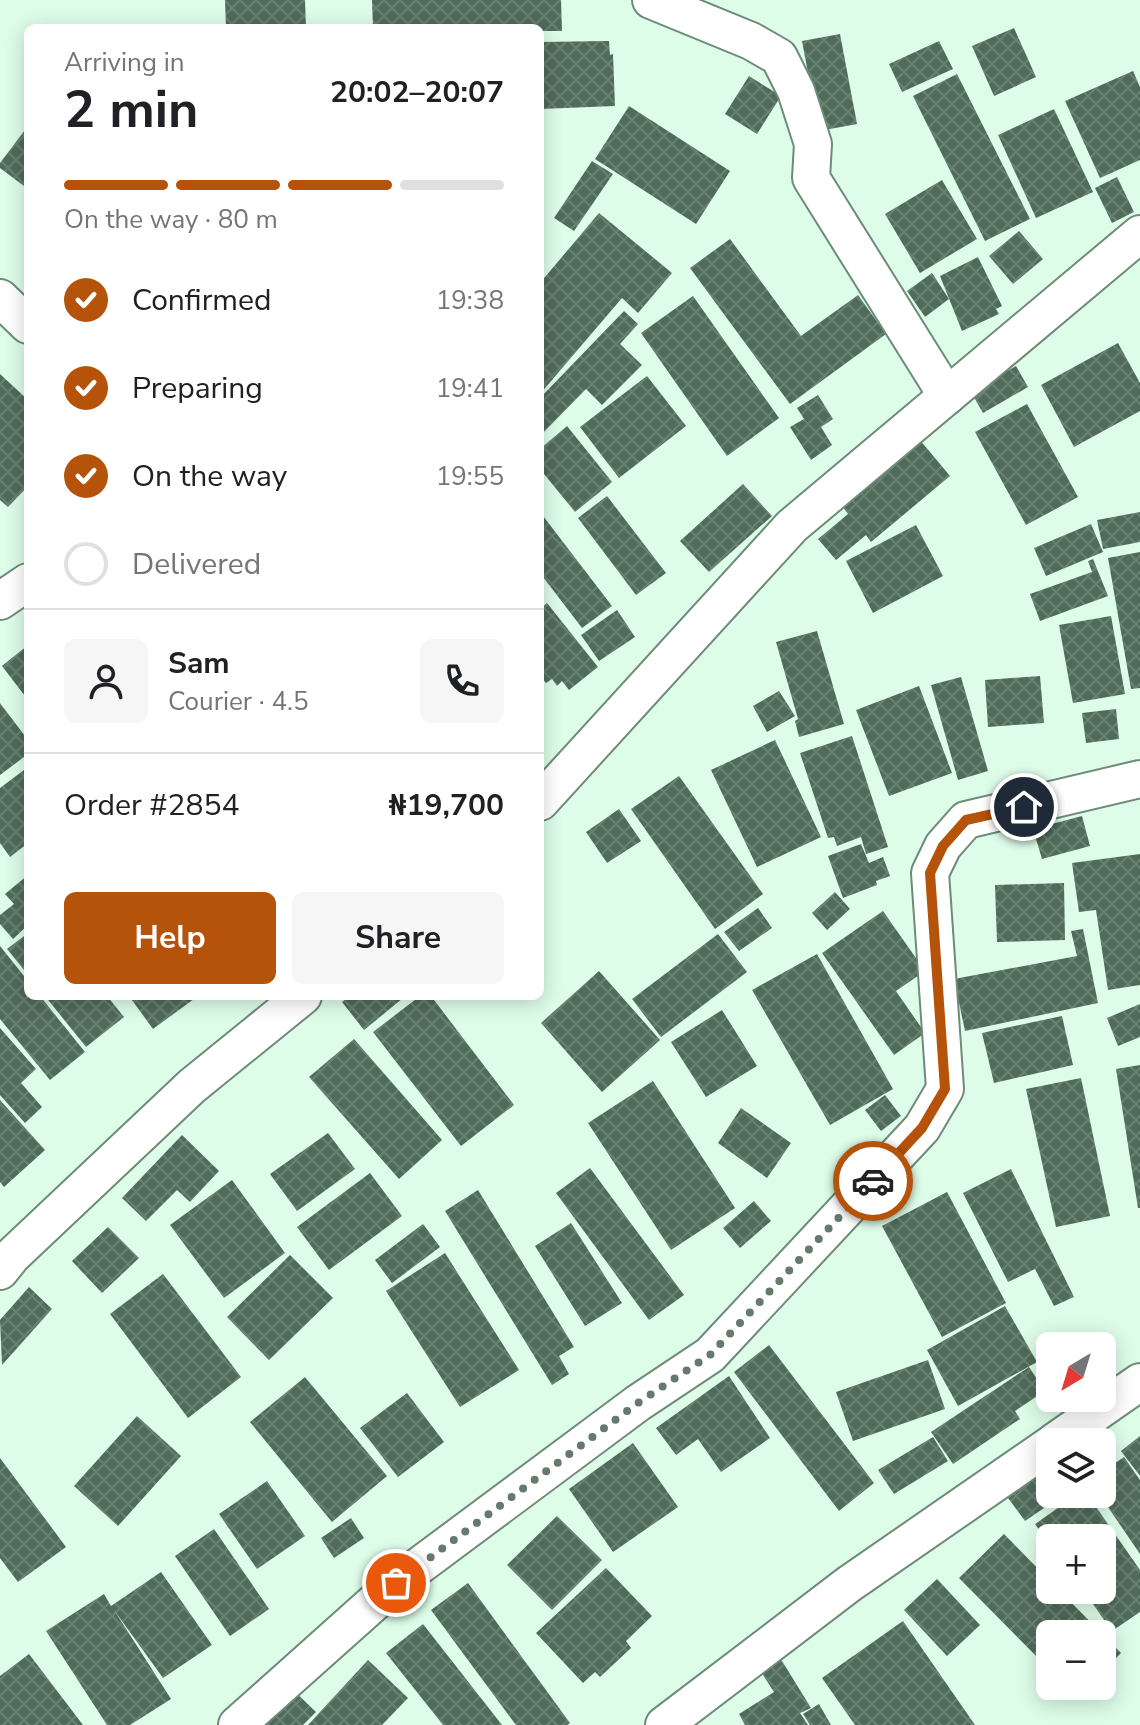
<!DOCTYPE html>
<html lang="en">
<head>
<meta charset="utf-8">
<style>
	body { margin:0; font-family:"Nunito Sans",sans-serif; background:#f6f6f6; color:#202124; height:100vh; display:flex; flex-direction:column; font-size:30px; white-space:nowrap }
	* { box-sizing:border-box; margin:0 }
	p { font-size:26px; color:#757577 }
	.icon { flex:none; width:44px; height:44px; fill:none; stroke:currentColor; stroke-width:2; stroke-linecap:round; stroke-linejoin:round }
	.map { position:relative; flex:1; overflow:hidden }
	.panel { position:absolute; left:24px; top:24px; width:520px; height:976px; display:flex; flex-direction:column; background:#fff; border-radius:12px; box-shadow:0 4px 20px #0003 }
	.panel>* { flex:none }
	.needle { width:52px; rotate:218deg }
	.controls { position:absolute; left:1036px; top:1332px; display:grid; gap:16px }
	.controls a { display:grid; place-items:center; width:80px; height:80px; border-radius:12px; background:#fff; box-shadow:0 4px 20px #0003; font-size:40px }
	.pin { position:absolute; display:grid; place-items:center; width:68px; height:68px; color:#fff; margin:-34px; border:4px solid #fff; border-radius:50%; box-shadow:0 2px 8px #0007 }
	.courier { position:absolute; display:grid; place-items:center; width:80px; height:80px; margin:-40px; border:6px solid #b45309; border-radius:50%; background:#fff; color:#222; box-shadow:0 2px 10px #0007 }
	.head em { font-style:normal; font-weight:700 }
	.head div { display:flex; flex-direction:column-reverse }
	.head { display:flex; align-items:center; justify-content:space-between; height:136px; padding:0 40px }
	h1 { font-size:52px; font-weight:700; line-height:60px }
	.bar { display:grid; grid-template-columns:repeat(4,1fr); gap:12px 8px; align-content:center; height:96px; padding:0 40px }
	.bar i { height:10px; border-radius:6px; background:#e0e0e0 }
	.bar .current { background:#b45309 }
	.bar p { grid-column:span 4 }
	.line { display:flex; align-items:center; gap:20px; padding:0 40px; border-top:2px solid #e0e0e0 }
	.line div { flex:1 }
	.round { display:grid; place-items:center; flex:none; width:84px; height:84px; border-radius:12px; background:#f6f6f6 }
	ol { padding:0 40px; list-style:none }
	li { display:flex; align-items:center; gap:24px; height:88px }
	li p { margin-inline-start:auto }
	li .icon { padding:8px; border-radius:50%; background:#b45309; color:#fff; stroke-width:4 }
	li:last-child { color:#757577 }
	li i { width:44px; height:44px; border:4px solid #e0e0e0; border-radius:50% }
	.button { display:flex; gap:16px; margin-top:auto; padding:16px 40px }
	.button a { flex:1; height:92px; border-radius:12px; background:#b45309; color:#fff; font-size:32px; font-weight:700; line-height:92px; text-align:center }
	.button a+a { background:#f6f6f6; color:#202124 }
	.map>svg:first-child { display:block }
	.building { fill:url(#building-cross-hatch) }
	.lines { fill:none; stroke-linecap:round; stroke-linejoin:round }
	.street-casing { stroke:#6e8b79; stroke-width:40 }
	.street { stroke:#fff; stroke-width:36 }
	.done { stroke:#66796d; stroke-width:8; stroke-dasharray:0 14.4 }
	.route { stroke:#b45309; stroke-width:10 }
</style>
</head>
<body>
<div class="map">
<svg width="1140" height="1725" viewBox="0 0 1140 1725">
	<defs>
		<pattern id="building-cross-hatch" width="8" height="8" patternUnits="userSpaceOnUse" patternTransform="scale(2)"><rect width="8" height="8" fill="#4f6b5a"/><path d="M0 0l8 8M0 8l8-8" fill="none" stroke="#6b8173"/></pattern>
	</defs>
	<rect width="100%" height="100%" fill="#ddfde9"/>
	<!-- building -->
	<g class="building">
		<path d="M225,0h80l1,28h-80z"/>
		<path d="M372,0h189l1,31h-22v-3h-167z"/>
		<path d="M1014,28l22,49 -42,19 -22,-50z"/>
		<path d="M840,34l17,90 -38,7 -17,-90z"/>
		<path d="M609,41l1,14 3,-1 2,52 -75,3v-67z"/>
		<path d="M939,41l14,28 -51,23 -13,-28z"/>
		<path d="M1133,71l7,16v73l-40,18 -35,-77z"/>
		<path d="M957,74l73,145 -45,22 -72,-145z"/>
		<path d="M749,76l32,20 -24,38 -32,-20z"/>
		<path d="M629,106l101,65 -34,53 -101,-65z"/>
		<path d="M1054,109l39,83 -57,26 -38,-83z"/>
		<path d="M28,126v63l-28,-21v-5z"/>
		<path d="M592,161l21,13 -39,57 -20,-13z"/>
		<path d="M1117,177l17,35 -22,11 -17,-35z"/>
		<path d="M942,180l35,59 -57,34 -35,-59z"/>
		<path d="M599,213l73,60 -34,40 -16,-15 -82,96v-111z"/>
		<path d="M1019,231l24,28 -30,25 -24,-28z"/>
		<path d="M730,239l71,97 57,-41 28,39 -96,70 -100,-136z"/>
		<path d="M978,257l24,49 -6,3 3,5 -37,17 -22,-55z"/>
		<path d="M932,273l17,26 -24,18 -18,-26z"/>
		<path d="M693,296l86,122 -52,38 -86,-123z"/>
		<path d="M624,311l14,13 -18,20 22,21 -40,40 -16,-16 -46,47v-38z"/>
		<path d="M1118,343l22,40v28l-66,36 -33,-62z"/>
		<path d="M1016,366l12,21 -45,26 -12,-21z"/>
		<path d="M0,374l28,26v86l-20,21 -8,-7z"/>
		<path d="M647,376l39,50 -67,52 -39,-51z"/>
		<path d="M818,395l15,24 -12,8 11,18 -21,15 -21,-33 14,-8 -7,-11z"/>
		<path d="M1027,404l51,93 -52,28 -51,-93z"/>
		<path d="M567,426l45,56 -37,30 -35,-43v-20z"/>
		<path d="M920,440l30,36 -79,66 -5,-7 -30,25 -18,-21 30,-25 -6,-8z"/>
		<path d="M743,484l29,32 -63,56 -29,-31z"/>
		<path d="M607,496l59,77 -30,22 -58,-77z"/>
		<path d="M540,512l72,94 -30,22 -42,-55z"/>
		<path d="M1140,512v30l-37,7 -6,-29z"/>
		<path d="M1091,524l12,28 -57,24 -12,-28z"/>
		<path d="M916,525l27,51 -70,37 -27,-52z"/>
		<path d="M1140,552v136l-9,1 -23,-131z"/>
		<path d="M1093,559l15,37 -68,25 -10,-27 62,-22 -4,-11z"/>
		<path d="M547,603l51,64 -29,23 -7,-9 -5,5 -5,-7 -6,4 -6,-7v-67z"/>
		<path d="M617,610l18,27 -36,24 -18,-26z"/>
		<path d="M1111,616l14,78 -52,9 -14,-78z"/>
		<path d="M817,631l27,93 -45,13 -4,-16 3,-2 -22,-77z"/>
		<path d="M28,645v55l-26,-34z"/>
		<path d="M1040,676l4,47 -56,4 -3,-47z"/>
		<path d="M961,677l27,94 -30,9 -27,-95z"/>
		<path d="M919,686l33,87 -63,23 -33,-86z"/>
		<path d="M779,691l16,25 -28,16 -14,-26z"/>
		<path d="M0,703l28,37v14l-28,21z"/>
		<path d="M1116,709l3,30 -33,4 -4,-30z"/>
		<path d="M852,736l36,111 -22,7 -5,-17 -24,9 -3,-9 -6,1 -28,-85z"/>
		<path d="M775,740l46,97 -64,30 -46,-97z"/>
		<path d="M28,767v76l-18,14 -10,-14v-55z"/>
		<path d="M679,776l84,118 -48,35 -84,-120z"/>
		<path d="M619,809l22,32 -34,22 -21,-31z"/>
		<path d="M1082,816l8,30 -48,13 -9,-30z"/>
		<path d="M861,844l8,19 14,-6 7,19 -14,5 1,4 -34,13 -15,-42z"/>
		<path d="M1140,854v131l-32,5 -12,-80 -17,2 -7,-49z"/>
		<path d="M28,875v50l-15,14 -13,-15v-9l14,-11 -9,-10z"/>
		<path d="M1064,883l1,57 -68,2 -2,-57z"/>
		<path d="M835,892l15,17 -23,21 -15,-17z"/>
		<path d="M758,908l14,20 -33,23 -15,-19z"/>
		<path d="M883,911l42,60 -29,20 29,42 -31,22 -72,-102z"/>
		<path d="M1083,929l15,74 -133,28 -11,-52 123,-23 -6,-25z"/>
		<path d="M28,933v42l-21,-26z"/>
		<path d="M718,934l29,38 -86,65 -29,-38z"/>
		<path d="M0,946l28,35v15h12l45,56 -35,28 -50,-61z"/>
		<path d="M817,954l76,135 -63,36 -78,-135z"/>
		<path d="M599,971l61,69 -58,52 -61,-69z"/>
		<path d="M45,996h62l17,21 -38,30z"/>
		<path d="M129,996h69l-45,33z"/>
		<path d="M349,996h52l2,2 -39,32 -22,-28z"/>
		<path d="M420,996h11l83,109 -53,41 -88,-114z"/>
		<path d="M1140,1004v33l-22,9 -11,-28z"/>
		<path d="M722,1010l35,56 -51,31 -35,-55z"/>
		<path d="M1062,1016l11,49 -79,18 -12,-50z"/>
		<path d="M0,1028l36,41 -15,14 21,24 -17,16 -25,-28z"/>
		<path d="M354,1039l88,101 -43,39 -90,-102z"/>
		<path d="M1140,1065v143h-2l-22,-139z"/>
		<path d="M1081,1078l29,138 -54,11 -30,-138z"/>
		<path d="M653,1081l82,127 -64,42 -83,-127z"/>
		<path d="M885,1095l16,21 -20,15 -16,-21z"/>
		<path d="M0,1100l45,50 -41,37 -4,-5z"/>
		<path d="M741,1108l50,35 -24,35 -49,-35z"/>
		<path d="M328,1133l27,36 -58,42 -27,-37z"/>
		<path d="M182,1135l37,36 -29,31 -13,-12 -31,31 -24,-23z"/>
		<path d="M590,1168l94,127 -35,25 -93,-127z"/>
		<path d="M1011,1169l63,128 -20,9 -19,-37 -27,13 -45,-89z"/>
		<path d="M370,1173l32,43 -73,54 -32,-43z"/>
		<path d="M232,1180l53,73 -61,45 -54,-73z"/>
		<path d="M478,1190l96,157 -15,9 10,18 -17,11 -107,-174z"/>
		<path d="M947,1192l59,111 -64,34 -60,-111z"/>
		<path d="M754,1201l17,20 -31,27 -17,-20z"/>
		<path d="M571,1223l51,80 -37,23 -50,-80z"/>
		<path d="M423,1224l17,23 -48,36 -17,-23z"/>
		<path d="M108,1227l31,31 -37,35 -30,-32z"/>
		<path d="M445,1253l74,117 -59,37 -74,-116z"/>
		<path d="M290,1255l43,43 -64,62 -42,-43z"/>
		<path d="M163,1274l78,103 -53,41 -78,-104z"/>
		<path d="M29,1287l23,22 -50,56 -2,-45z"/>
		<path d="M1005,1306l32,56 -79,44 -31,-56z"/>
		<path d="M769,1345l105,138 -35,28 -105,-139z"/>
		<path d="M928,1360l17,49 -92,32 -17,-49z"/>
		<path d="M1029,1367l16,24 -30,20 5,8 -67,45 -22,-32z"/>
		<path d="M729,1376l41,62 -49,34 -23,-33 -22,16 -20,-27z"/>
		<path d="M305,1377l82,99 -55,46 -82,-100z"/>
		<path d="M407,1393l37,49 -46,35 -38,-49z"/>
		<path d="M137,1416l44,40 -63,70 -44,-40z"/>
		<path d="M1140,1436v40l-19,-25z"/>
		<path d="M933,1437l15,24 -54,33 -16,-24z"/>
		<path d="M633,1443l45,64 -65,45 -44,-63z"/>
		<path d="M1124,1457l16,23v74l-41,-60h3v-22z"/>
		<path d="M0,1458l66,89 -48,35 -18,-24z"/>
		<path d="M1042,1473l8,10v11h8l2,3 -35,24 -17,-23z"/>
		<path d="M267,1481l38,55 -48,33 -38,-55z"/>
		<path d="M1078,1494h9l53,76v42l-28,19 -29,-41h19v-52h-52v7l-15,-21z"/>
		<path d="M557,1516l45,44 -50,50 -45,-45z"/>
		<path d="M351,1518l13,20 -30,20 -13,-20z"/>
		<path d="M214,1529l55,80 -39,27 -55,-80z"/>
		<path d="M1004,1534l46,47v9h9l62,63 -19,19v-38h-52v36l-91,-92z"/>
		<path d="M606,1568l46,48 -26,25 5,7 -31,29 -5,-5 -12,11 -47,-50z"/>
		<path d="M161,1572l51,73 -49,33 -49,-68 57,89 -41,26h-23l-61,-94 58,-37 7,12z"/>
		<path d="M937,1579l43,46 -33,31 -43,-46z"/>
		<path d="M468,1583l102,140 -3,2h-51l-85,-115z"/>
		<path d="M903,1621l72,104h-120l-33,-47z"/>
		<path d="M423,1624l79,101h-59l-57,-72z"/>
		<path d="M29,1654l54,71h-83v-49z"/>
		<path d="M779,1656l32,52 -11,5 8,12h-63l-6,-11 35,-22 -15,-23z"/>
		<path d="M368,1660l40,38 -26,27h-74z"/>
		<path d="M287,1684l29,28 -13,13h-55z"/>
		<path d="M819,1704l12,21h-21l-7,-11z"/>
	</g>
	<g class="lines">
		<!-- street casing -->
		<g class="street-casing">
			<g id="street">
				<path d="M651,0l100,41 28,16 17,34 17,53 -2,34 136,218"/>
				<path d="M0,298l28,27"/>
				<path d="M0,601l28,-19"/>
				<path d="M540,802l252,-276 348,-292"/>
				<path d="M0,1271l12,-15 180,-170 111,-90"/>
				<path d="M1054,1442l86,-60"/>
				<path d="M237,1725l159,-142 242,-180 72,-48 212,-227 23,-39 -15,-216 13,-27 23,-26 174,-41"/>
				<path d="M664,1725l185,-141 201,-139"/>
			</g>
		</g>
		<!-- street -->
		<use href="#street" class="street"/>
	</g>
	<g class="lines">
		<!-- done -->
		<path class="done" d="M396,1583l242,-180 72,-48 163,-174"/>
		<!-- route -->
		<path class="route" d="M873,1181l49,-53 23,-39 -15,-216 13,-27 23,-26 58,-13"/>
	</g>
</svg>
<div class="controls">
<a><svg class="needle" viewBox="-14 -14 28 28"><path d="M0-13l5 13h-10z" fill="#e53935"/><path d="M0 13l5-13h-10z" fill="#757577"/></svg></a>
<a><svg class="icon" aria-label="layers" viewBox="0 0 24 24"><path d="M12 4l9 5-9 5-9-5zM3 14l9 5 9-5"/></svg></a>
<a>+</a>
<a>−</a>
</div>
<div class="pin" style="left:396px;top:1583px;background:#ea580c"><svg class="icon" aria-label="bag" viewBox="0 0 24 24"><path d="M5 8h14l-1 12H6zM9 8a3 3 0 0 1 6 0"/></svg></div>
<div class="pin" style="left:1024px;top:807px;background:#1f2937"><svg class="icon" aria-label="home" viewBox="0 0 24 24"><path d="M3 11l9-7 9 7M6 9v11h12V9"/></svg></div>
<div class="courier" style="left:873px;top:1181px"><svg class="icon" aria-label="car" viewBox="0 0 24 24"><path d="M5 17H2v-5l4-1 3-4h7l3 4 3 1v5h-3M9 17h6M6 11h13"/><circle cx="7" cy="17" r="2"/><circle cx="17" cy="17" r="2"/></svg></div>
<section class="panel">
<div class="head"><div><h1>2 min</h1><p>Arriving in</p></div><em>20:02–20:07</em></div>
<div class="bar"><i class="current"></i><i class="current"></i><i class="current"></i><i></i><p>On the way · 80 m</p></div>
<ol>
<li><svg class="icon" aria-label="check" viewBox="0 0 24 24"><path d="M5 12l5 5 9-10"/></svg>Confirmed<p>19:38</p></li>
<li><svg class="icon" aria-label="check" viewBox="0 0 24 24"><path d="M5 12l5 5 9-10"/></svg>Preparing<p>19:41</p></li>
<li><svg class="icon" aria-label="check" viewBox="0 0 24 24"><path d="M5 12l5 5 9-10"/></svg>On the way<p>19:55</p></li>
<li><i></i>Delivered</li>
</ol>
<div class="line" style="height:144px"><a class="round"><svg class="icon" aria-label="person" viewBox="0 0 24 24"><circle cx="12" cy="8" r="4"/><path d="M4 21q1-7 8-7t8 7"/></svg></a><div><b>Sam</b><p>Courier · 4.5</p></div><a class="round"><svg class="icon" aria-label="phone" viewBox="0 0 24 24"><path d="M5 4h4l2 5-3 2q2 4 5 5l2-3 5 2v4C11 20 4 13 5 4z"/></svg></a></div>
<div class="line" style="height:104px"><div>Order #2854</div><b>₦19,700</b></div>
<div class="button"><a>Help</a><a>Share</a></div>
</section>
</div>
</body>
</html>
